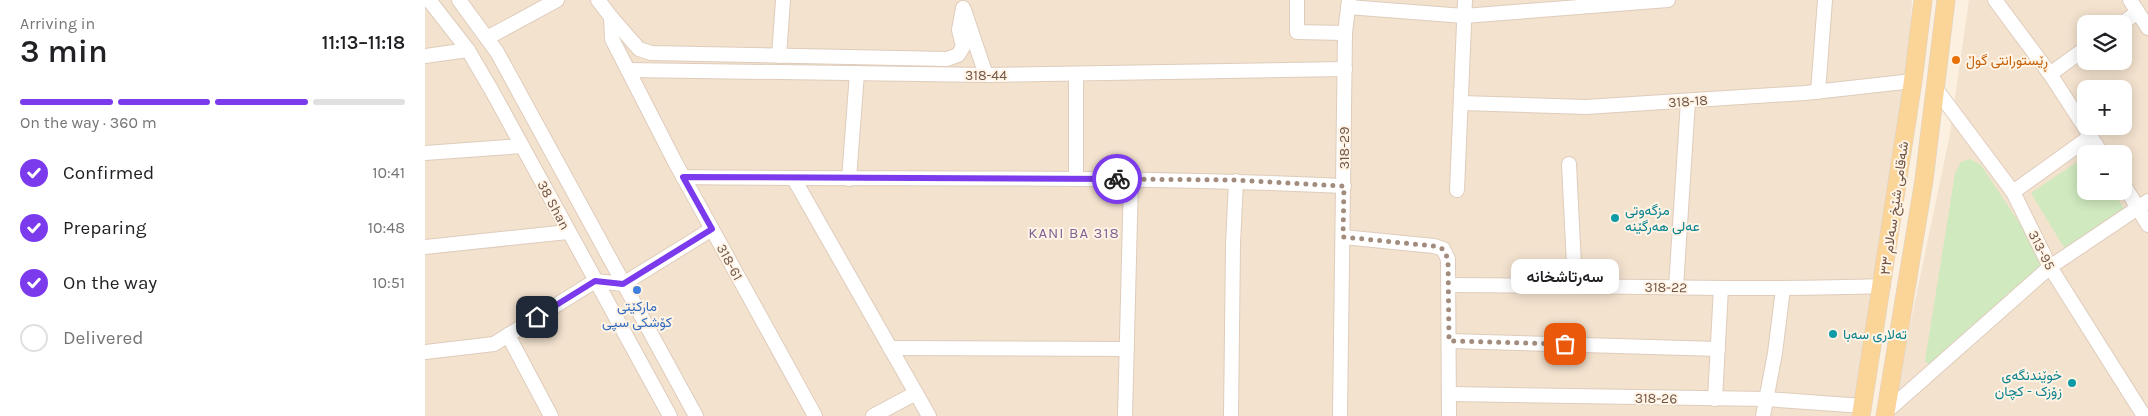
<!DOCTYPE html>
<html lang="en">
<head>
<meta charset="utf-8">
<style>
	body { margin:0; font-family:Karla,Vazirmatn,sans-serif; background:#f6f6f6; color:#202124; height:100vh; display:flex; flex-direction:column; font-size:19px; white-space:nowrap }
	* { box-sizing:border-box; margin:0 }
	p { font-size:16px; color:#757577 }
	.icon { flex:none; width:28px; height:28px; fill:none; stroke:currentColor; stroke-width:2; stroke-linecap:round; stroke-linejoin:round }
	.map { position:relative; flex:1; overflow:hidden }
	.panel { display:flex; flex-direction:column; background:#fff; width:425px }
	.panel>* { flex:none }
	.tools { position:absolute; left:1652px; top:15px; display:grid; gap:10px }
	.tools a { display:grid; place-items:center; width:55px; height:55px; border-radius:10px; background:#fff; box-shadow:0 2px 12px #0003; font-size:25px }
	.pin { position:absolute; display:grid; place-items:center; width:42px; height:42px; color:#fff; margin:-21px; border-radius:10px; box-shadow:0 2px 8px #0006 }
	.courier { position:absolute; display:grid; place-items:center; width:50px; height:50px; margin:-25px; border:4px solid #7c3aed; border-radius:50%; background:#fff; color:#222; box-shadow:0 1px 6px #0007 }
	.bubble { position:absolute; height:35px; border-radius:10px; background:#fff; box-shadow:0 2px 12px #0003; font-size:16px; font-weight:600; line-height:35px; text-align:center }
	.headline em { font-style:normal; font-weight:600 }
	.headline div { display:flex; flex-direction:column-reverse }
	.headline { display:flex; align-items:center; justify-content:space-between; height:85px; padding:0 20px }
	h1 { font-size:32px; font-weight:600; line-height:38px }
	.bar { display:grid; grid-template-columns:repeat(4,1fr); gap:8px 5px; align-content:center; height:60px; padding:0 20px }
	.bar i { height:6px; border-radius:4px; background:#e0e0e0 }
	.bar .active { background:#7c3aed }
	.bar p { grid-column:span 4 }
	ol { padding:0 20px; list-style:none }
	li { display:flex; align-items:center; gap:15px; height:55px }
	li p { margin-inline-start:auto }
	li .icon { padding:5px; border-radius:50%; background:#7c3aed; color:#fff; stroke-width:4 }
	li:last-child { color:#757577 }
	li i { width:28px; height:28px; border:2px solid #e0e0e0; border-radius:50% }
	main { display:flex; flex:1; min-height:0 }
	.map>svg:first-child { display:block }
	.residential { fill:#f3e2ce; fill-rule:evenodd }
	.green { fill:#d0e9bf }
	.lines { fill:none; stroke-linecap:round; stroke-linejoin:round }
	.minor-casing { stroke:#dfccbc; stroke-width:16 }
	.major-casing { stroke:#dad3cf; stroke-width:19 }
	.minor { stroke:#fff; stroke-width:14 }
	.major { stroke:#fbd498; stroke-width:18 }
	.done { stroke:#a28c7d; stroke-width:5; stroke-dasharray:0 9 }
	.route { stroke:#7c3aed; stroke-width:6 }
	.food-dot { fill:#e8710a; stroke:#fff4e5; stroke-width:2 }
	.culture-dot { fill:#0f9aa8; stroke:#fff4e5; stroke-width:2 }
	.shop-dot { fill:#3f7fe0; stroke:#fff4e5; stroke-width:2 }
	.labels { text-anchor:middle; stroke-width:4; stroke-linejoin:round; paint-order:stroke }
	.food-label { font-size:14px; fill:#c56008; stroke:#fff4e5; text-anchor:start }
	.street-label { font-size:14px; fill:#725648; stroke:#fff4e5 }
	.culture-label { font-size:14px; fill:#0d838f; stroke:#fff4e5; text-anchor:start }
	.shop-label { font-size:14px; fill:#366cbe; stroke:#fff4e5 }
	.neighbourhood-label { font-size:15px; letter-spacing:1px; fill:#836395; stroke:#fff4e5 }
</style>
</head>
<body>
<main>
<section class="panel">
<div class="headline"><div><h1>3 min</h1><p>Arriving in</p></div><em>11:13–11:18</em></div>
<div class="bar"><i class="active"></i><i class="active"></i><i class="active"></i><i></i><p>On the way · 360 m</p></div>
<ol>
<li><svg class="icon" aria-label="check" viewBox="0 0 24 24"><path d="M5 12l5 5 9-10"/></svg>Confirmed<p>10:41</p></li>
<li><svg class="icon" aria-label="check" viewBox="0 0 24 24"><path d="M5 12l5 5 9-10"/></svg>Preparing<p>10:48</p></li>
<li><svg class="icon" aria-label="check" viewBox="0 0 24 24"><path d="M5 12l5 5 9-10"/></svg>On the way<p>10:51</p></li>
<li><i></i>Delivered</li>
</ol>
</section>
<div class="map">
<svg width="1723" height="416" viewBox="0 0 1723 416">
	<rect width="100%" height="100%" fill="#fcf0e0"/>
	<!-- residential -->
	<g class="residential">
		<path d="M0,0h1487l-2,33 -52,383h-1433z"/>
		<path d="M1544,0h179v416h-257l58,-277zM1661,24h38v37h-38zM1661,89h38v37h-38zM1661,154h38v37h-38z"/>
	</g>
	<!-- green -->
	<g class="green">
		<path d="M1661,156v35h27l12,19 -57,44 -37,-61z"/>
		<path d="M1545,159l11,6 66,100 -115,102 -7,-6 30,-188 6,-11z"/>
	</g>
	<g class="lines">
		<!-- minor casing -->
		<g class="minor-casing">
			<g id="minor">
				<path d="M4,0l39,50 24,41 178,325"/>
				<path d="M34,0l38,52 199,364"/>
				<path d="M173,0l13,17 1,22 63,123 140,254"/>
				<path d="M872,0v32l48,1"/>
				<path d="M1570,0l55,74 52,80"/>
				<path d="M1705,0l18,28"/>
				<path d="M923,7l116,9 204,-16"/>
				<path d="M539,10l22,65"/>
				<path d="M186,17l28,32 12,4 296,6 11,-4 5,-8 -4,-17 4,-22"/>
				<path d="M1696,24l17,-12"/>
				<path d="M62,38l70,-38"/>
				<path d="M0,56l43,-6"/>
				<path d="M354,56l4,-56"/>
				<path d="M203,70l358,5 359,-6"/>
				<path d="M651,74v104"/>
				<path d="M1625,74l36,-26"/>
				<path d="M1511,89l77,103 37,75 94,149"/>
				<path d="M1393,92l7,-92"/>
				<path d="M1036,103l125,4 219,-14 108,-12"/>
				<path d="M0,153l97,-7"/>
				<path d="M1144,164l6,121"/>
				<path d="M258,177c220,3 441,-2 661,9"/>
				<path d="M369,179l135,237"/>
				<path d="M424,179l8,-106"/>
				<path d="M1699,185l24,40"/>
				<path d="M1032,190l8,-190"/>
				<path d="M1588,192l78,-56"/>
				<path d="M918,237l91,9 9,3 5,10 1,157"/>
				<path d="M0,247l143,-15"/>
				<path d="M1024,285c145,0 289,6 434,1"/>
				<path d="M1251,287l12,-186"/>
				<path d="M83,335l43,81"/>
				<path d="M1025,341l268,8"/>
				<path d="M465,348l237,1"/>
				<path d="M0,352l69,-8 101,-63 28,3 89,-55"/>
				<path d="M1025,394l316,5 97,7"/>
				<path d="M1290,399l6,-111"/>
				<path d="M1461,412l164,-145 98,-66"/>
				<path d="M448,416l43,-23"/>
				<path d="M700,416l6,-236"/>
				<path d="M806,416l2,-172 3,-63"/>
				<path d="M915,416l5,-383 4,-33"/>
				<path d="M1338,416l12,-63 8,-64"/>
			</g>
		</g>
		<!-- major casing -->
		<g class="major-casing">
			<g id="major">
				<path d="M1436,416l52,-335 10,-81"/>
				<path d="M1460,416l39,-236 22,-180"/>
			</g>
		</g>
		<!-- minor -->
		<use href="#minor" class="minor"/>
		<!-- major -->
		<use href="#major" class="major"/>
	</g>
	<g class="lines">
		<!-- done -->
		<path class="done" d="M692,179l119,1 108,6 -1,51 91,9 9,3 5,10 1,82 116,3"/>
		<!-- route -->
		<path class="route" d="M112,317l58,-36 28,3 89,-55 -29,-52 434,2"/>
	</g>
	<!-- markers -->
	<circle class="food-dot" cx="1531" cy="60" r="5"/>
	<g class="culture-dot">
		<circle cx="1190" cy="218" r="5"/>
		<circle cx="1408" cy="334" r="5"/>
		<circle cx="1647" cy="383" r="5"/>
	</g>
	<circle class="shop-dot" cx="212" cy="290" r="5"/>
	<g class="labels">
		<!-- food labels -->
		<g class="food-label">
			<text x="1541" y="65">ڕێستورانتی گوڵ</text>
		</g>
		<!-- street labels -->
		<g class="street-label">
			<text x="561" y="80">318-44</text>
			<text transform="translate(1263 101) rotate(-4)" y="5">318-18</text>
			<text transform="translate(919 148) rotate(-90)" y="5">318-29</text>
			<text transform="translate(129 205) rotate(62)" y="5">38 Shan</text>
			<text transform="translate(1469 208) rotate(-82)" y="5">شەقامی شێخ سەلام ٣٣</text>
			<text transform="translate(1617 250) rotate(63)" y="5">313-95</text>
			<text transform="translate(305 262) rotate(61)" y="5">318-61</text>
			<text transform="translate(1241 287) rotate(1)" y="5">318-22</text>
			<text transform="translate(1231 398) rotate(1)" y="5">318-26</text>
		</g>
		<!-- culture labels -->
		<g class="culture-label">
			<text x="1200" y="215">مزگەوتی<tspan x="1200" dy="16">عەلی هەرگێنە</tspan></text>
			<text x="1418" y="339">تەلاری سەبا</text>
			<text x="1637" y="380" text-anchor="end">خوێندنگەی<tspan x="1637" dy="16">زۆزک - کچان</tspan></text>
		</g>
		<!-- shop labels -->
		<g class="shop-label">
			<text x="212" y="311">مارکێتی<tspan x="212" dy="16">کۆشکی سپی</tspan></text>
		</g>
		<!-- neighbourhood labels -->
		<g class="neighbourhood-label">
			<text x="649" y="238">KANI BA 318</text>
		</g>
	</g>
</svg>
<div class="tools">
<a><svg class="icon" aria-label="layers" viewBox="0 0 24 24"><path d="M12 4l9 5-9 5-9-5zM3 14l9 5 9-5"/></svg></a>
<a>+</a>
<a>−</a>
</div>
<div class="pin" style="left:1140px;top:344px;background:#ea580c"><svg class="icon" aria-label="bag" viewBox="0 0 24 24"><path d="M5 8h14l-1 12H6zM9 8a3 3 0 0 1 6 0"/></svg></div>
<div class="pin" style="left:112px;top:317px;background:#1f2937"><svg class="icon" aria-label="home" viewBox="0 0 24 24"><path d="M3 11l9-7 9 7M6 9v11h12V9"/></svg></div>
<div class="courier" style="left:692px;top:179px"><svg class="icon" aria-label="bike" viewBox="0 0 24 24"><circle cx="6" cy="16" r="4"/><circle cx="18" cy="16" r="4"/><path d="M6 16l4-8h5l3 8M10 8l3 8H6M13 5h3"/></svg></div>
<div class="bubble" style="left:1086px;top:259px;width:108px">سەرتاشخانە</div>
</div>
</main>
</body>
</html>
